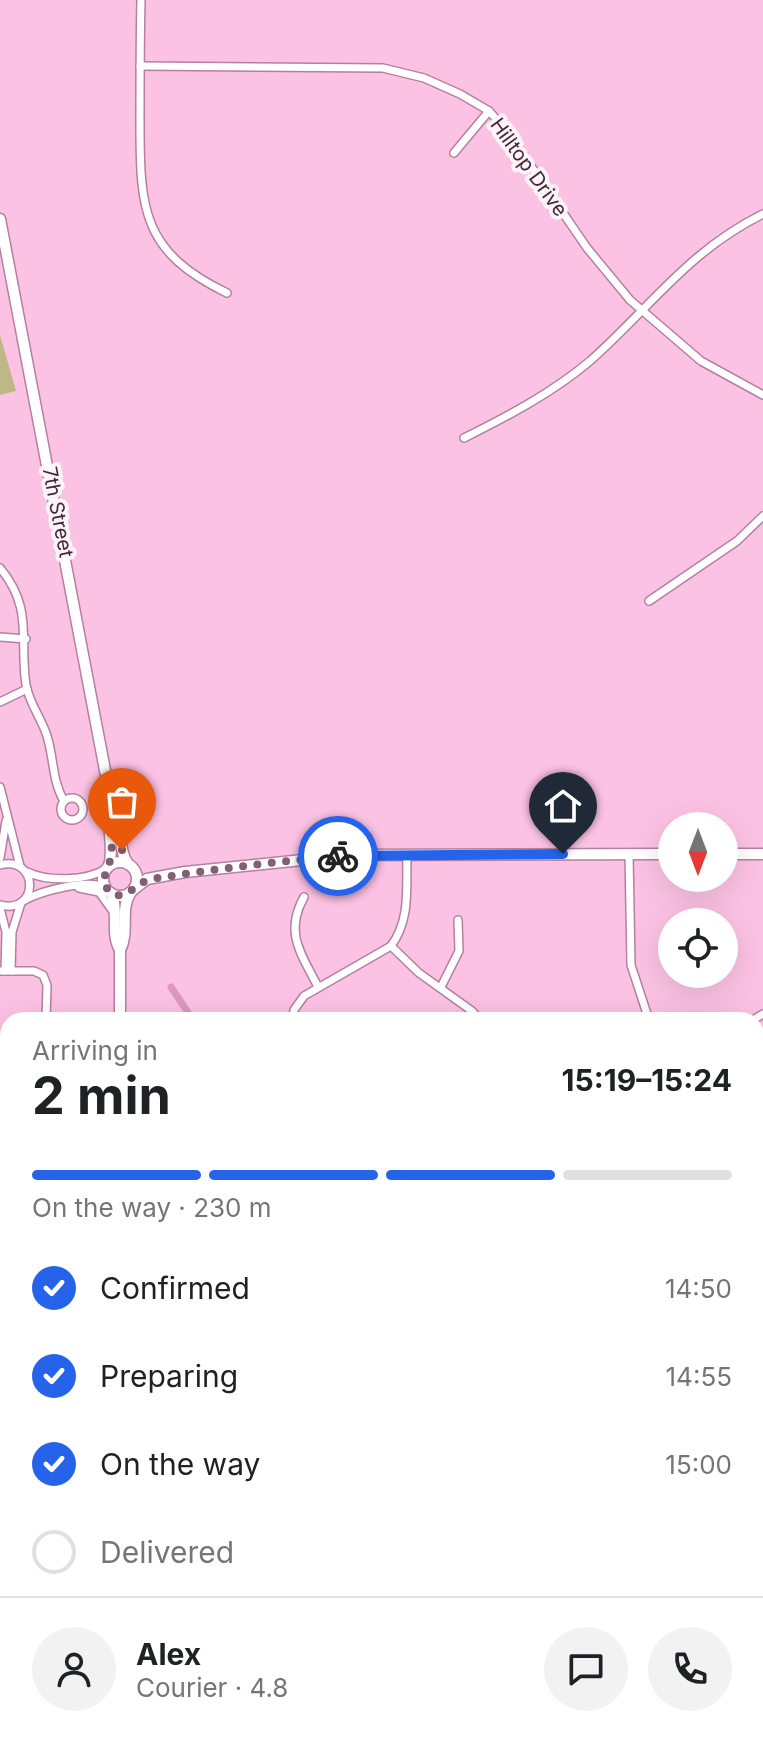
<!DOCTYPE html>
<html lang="en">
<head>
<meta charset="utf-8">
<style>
	body { margin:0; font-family:Inter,sans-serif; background:#f2f2f2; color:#202124; height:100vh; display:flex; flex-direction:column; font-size:30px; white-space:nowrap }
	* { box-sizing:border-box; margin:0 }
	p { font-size:26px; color:#757577 }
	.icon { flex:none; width:44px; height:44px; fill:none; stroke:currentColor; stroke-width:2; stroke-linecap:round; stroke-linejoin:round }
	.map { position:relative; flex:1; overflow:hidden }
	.sheet { position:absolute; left:0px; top:1012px; width:764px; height:744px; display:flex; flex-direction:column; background:#fff; border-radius:24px 24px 0 0; box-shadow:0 8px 32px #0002 }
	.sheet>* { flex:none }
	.needle { width:52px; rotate:180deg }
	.tools { position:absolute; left:658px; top:812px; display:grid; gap:16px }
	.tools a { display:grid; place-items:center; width:80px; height:80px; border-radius:50%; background:#fff; box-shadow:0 8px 32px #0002; font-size:40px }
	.pin { position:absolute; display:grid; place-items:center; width:68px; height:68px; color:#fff; margin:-82px -34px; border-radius:50% 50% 50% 0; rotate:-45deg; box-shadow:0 0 8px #0007 }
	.pin .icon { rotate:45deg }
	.courier { position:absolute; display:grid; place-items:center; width:80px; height:80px; margin:-40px; border:6px solid #2563eb; border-radius:50%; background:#fff; color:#222; box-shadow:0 2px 10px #0007 }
	.headline em { font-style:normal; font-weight:700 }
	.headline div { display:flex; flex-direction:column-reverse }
	.headline { display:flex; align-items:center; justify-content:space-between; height:136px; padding:0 32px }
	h1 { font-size:52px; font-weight:700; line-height:60px }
	.bar { display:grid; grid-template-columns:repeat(4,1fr); gap:12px 8px; align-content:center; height:96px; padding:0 32px }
	.bar i { height:10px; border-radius:6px; background:#e0e0e0 }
	.bar .active { background:#2563eb }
	.bar p { grid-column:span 4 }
	.line { display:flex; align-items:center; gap:20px; padding:0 32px; border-top:2px solid #e0e0e0 }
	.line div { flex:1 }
	.round { display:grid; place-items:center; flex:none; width:84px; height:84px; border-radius:42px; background:#f2f2f2 }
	ol { padding:0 32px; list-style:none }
	li { display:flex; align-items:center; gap:24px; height:88px }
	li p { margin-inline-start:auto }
	li .icon { padding:8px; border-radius:50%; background:#2563eb; color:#fff; stroke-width:4 }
	li:last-child { color:#757577 }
	li i { width:44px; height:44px; border:4px solid #e0e0e0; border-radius:50% }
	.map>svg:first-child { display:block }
	.green { fill:#beb887 }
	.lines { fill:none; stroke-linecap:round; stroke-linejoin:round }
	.canal { stroke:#dd96c2; stroke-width:7 }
	.street-casing { stroke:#b57fa0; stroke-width:10 }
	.secondary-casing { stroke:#b57fa0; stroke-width:13 }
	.street { stroke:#fff; stroke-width:7 }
	.secondary { stroke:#fff; stroke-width:10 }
	.done { stroke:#825f74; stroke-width:8; stroke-dasharray:0 14.4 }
	.route { stroke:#2563eb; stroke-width:10 }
	.labels { text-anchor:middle; stroke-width:8; stroke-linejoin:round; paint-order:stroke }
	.street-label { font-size:20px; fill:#402937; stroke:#fff3fa }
</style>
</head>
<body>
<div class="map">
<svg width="763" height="1756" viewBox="0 0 763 1756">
	<rect width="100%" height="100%" fill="#fcc2e4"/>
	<!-- green -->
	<g class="green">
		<path d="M0,335l16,56 -16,4z"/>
		<path d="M0,1380l8,1v347l-8,6z"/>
		<path d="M28,1748h88l-1,8h-97z"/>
	</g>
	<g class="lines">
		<!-- canal -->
		<path class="canal" d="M171,987l22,33"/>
		<!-- street casing -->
		<g class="street-casing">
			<g id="street">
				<path d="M141,0c-1,41 -1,82 -1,123 0,86 2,129 87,170"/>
				<path d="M140,66l243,2 41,10 36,16 29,17 18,20 80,117 43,52 71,61 62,34"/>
				<path d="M454,153l35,-42"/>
				<path d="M464,438c44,-22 88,-45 126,-77 60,-53 98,-110 173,-147"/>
				<path d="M0,568c34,41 19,71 26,117 3,18 16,34 21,51 7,22 5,45 17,65"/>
				<path d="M649,601l88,-60 26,-25"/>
				<path d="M0,637l26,2"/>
				<path d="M0,702l27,-13"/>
				<path d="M0,787l20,79"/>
				<circle cx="72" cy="809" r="11"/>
				<path d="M629,854l2,111 18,55"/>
				<path d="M0,858l6,-37"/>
				<path d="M0,865c39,-10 40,50 0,40"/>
				<path d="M27,872c21,10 59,9 79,-3"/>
				<path d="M79,888l20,4 13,18"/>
				<path d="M304,897c-20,36 -3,56 14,90"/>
				<path d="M23,901c17,-10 66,-23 83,-13"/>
				<path d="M0,908l6,24 -1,39"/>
				<path d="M391,946l28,27 53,38 8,9"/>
				<path d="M0,971h34l9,4 4,10 -1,35"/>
				<path d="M11,971l1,-39 9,-29"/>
				<path d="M441,987l18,-36 -1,-31"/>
				<path d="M292,1020l2,-10 10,-14 87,-50c20,-27 15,-59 16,-91"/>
				<path d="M753,1020l10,-6"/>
				<path d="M756,1111l7,6"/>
				<path d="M0,1214h8"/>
				<path d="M756,1299l7,-6"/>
				<path d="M756,1517l7,6"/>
				<path d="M756,1674l7,-3"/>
				<path d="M756,1733l7,-3"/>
				<path d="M121,1748l6,8"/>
				<path d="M473,1748l3,8"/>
				<path d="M609,1748l3,8"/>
				<path d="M540,1756l22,-8"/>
				<path d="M700,1756l20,-8"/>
			</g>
		</g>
		<!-- secondary casing -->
		<g class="secondary-casing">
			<g id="secondary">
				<path d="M0,219l112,588c13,16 4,40 16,57"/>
				<path d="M724,854h39"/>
				<circle cx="120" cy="879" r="17"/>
				<path d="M109,866c6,-20 -4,-40 3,-59"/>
				<path d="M134,889l13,-10 38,-7 166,-17 321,-1"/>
				<path d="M112,894c7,19 -2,39 8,56"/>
				<path d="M120,1020v-70c10,-18 -1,-41 11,-58"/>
				<path d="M10,1756l9,-8"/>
			</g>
		</g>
		<!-- street -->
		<use href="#street" class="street"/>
		<!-- secondary -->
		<use href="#secondary" class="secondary"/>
	</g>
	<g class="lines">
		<!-- done -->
		<path class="done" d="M122,850l-4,-36 -6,-7 -2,7 2,41 -9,26 6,11c19,11 25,-10 43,-13 61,-10 124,-17 186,-23"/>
		<!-- route -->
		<path class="route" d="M338,856l225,-2"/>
	</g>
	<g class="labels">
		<!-- street labels -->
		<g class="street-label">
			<text transform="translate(529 167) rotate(54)" y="7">Hilltop Drive</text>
			<text transform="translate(58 512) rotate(79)" y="7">7th Street</text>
		</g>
	</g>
</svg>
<div class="tools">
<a><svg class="needle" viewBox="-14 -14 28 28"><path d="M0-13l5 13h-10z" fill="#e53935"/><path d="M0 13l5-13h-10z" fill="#757577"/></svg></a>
<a><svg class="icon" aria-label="locate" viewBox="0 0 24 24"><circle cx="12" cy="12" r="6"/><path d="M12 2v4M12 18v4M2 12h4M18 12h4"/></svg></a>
</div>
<div class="pin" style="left:122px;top:850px;background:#ea580c"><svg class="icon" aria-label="bag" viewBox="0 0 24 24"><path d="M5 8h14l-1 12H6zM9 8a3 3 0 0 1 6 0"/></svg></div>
<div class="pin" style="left:563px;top:854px;background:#1f2937"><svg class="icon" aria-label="home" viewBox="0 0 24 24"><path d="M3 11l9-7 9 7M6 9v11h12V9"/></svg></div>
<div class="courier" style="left:338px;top:856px"><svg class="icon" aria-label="bike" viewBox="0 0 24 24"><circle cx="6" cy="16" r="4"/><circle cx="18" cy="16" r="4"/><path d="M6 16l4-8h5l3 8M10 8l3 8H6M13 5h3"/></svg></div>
<section class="sheet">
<div class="headline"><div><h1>2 min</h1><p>Arriving in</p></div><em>15:19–15:24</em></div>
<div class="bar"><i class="active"></i><i class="active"></i><i class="active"></i><i></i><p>On the way · 230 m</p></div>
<ol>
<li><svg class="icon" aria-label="check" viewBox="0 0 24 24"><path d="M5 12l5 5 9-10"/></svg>Confirmed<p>14:50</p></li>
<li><svg class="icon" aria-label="check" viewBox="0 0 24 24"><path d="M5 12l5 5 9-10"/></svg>Preparing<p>14:55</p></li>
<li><svg class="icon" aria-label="check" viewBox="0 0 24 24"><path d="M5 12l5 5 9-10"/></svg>On the way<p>15:00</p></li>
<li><i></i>Delivered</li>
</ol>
<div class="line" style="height:144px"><a class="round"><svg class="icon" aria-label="person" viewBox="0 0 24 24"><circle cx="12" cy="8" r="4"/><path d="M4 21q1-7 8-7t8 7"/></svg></a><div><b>Alex</b><p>Courier · 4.8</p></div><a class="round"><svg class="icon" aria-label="chat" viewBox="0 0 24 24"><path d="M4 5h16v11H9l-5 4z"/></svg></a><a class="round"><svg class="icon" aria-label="phone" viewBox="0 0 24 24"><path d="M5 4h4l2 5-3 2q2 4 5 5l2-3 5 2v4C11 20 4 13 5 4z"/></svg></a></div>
</section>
</div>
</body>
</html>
